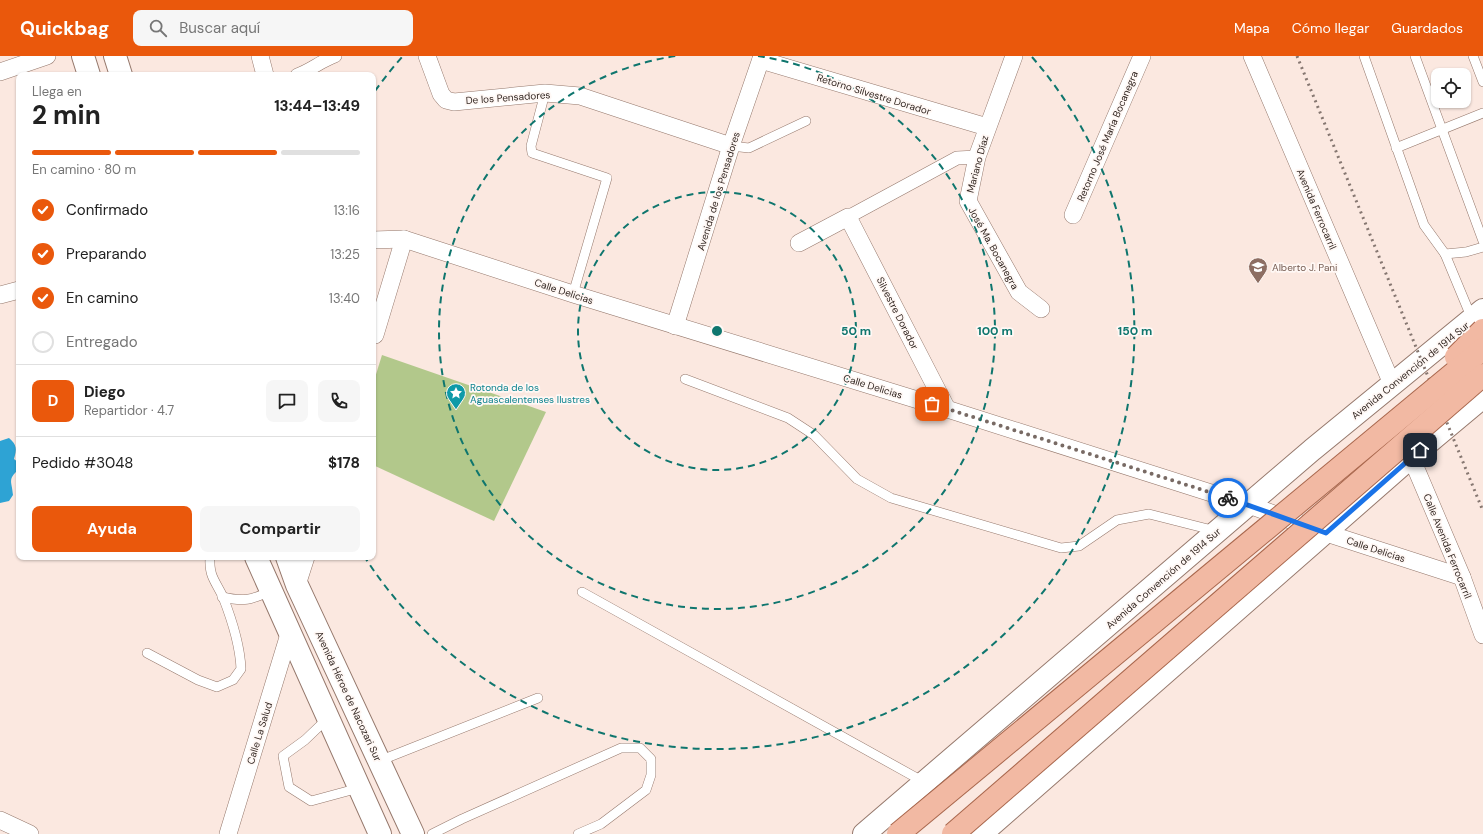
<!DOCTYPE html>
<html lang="es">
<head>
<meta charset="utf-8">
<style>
	body { margin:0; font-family:"DM Sans",sans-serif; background:#f6f6f6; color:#222; height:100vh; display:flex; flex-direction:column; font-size:15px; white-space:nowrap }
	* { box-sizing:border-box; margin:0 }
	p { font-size:13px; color:#767676 }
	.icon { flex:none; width:22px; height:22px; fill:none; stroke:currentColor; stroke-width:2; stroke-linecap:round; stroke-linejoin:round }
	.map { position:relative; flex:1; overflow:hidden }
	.details { position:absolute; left:16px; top:16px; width:360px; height:488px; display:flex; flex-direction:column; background:#fff; border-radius:8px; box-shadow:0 1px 3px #0004 }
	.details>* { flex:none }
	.fabs { position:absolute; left:1431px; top:12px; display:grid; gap:8px }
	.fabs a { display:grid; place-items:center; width:40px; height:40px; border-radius:8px; background:#fff; box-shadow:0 1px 3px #0004; font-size:20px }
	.pin { position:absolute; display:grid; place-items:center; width:34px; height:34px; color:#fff; margin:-17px; border-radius:8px; box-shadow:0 2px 6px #0006 }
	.courier { position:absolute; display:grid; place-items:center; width:40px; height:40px; margin:-20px; border:3px solid #1a73e8; border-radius:50%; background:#fff; color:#222; box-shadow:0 1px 5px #0007 }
	.headline em { font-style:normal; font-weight:700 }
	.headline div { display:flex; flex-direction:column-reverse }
	.headline { display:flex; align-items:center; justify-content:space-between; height:68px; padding:0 16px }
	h1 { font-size:26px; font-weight:700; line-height:30px }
	.bar { display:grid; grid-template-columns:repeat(4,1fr); gap:6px 4px; align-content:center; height:48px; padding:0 16px }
	.bar i { height:5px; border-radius:3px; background:#e0e0e0 }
	.bar .selected { background:#ea580c }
	.bar p { grid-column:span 4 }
	.line { display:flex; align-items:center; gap:10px; padding:0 16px; border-top:1px solid #e0e0e0 }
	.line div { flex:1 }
	.round { display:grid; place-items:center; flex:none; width:42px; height:42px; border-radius:8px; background:#f6f6f6 }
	ol { padding:0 16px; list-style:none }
	li { display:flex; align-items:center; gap:12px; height:44px }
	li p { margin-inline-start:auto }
	li .icon { padding:4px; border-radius:50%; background:#ea580c; color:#fff; stroke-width:4 }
	li:last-child { color:#767676 }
	li i { width:22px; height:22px; border:2px solid #e0e0e0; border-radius:50% }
	.action { display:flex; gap:8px; margin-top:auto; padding:8px 16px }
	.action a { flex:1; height:46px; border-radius:8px; background:#ea580c; color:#fff; font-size:16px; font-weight:700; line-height:46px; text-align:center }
	.action a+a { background:#f6f6f6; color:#222 }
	header { display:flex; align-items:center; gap:24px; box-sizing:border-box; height:56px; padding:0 20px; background:#ea580c; color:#fff }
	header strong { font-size:19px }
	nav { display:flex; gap:22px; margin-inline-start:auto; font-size:14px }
	.search { width:280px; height:36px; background:#f6f6f6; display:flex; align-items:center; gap:10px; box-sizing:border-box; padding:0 14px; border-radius:8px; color:#767676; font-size:15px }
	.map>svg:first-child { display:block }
	.green { fill:#b2c88b }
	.water { fill:#2ea3d4 }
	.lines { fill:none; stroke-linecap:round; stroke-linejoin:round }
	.service-casing { stroke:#95786c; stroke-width:10 }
	.pedestrian-casing { stroke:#95786c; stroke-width:14 }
	.minor-casing { stroke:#95786c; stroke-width:18 }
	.secondary-casing { stroke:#95786c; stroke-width:24 }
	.service { stroke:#fff; stroke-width:9 }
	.pedestrian { stroke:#fff; stroke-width:13 }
	.minor { stroke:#fff; stroke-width:17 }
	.secondary { stroke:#fff; stroke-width:22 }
	.rail { stroke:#867771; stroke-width:3; stroke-dasharray:2 4; stroke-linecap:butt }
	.primary-bridge-casing { stroke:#a9674d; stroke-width:24; stroke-linecap:butt }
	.primary-bridge { stroke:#f2b9a3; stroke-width:22 }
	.done { stroke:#786a64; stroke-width:4; stroke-dasharray:0 7.2 }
	.route { stroke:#1a73e8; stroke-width:5 }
	.ring { fill:none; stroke:#0f766e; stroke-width:2; stroke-dasharray:7 5 }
	.labels { text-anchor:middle; stroke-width:3.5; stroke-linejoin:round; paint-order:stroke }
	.street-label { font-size:10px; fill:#322621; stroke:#fff8f5 }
	.education-label { font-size:10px; fill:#785e54; stroke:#fff8f5; text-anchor:start }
	.culture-label { font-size:10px; fill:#0d838f; stroke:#fff8f5; text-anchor:start }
	.centre { fill:#0f766e; stroke:#fff8f5; stroke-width:2 }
	.ring-label { font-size:12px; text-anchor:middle; font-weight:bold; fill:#0f766e; stroke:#fff8f5; stroke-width:3.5; stroke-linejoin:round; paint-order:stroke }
</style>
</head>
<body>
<header>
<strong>Quickbag</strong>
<div class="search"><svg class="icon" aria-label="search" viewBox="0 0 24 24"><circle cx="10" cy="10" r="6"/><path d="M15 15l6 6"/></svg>Buscar aquí</div>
<nav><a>Mapa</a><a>Cómo llegar</a><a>Guardados</a></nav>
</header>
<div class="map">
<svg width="1483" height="778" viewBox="0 0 1483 778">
	<rect width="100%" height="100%" fill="#fbe8e0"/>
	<!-- green -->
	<path class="green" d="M382,299l164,57 -52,109 -121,-56v-81z"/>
	<!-- water -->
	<path class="water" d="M9,382c8,7 8,11 5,21l5,4v6c-12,11 -7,12 -6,26l-4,6 -9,2v-62z"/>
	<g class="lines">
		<!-- service casing -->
		<g class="service-casing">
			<g id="service">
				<path d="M1364,0l60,169 21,29 27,65"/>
				<path d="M1415,0l68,185"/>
				<path d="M1473,0l10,26"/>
				<path d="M545,37l-14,53 1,7 75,25 -34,116"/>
				<path d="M731,90l18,2 57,-27"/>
				<path d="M1396,92l87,-35"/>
				<path d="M1445,198l21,-2 17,-5"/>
				<path d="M685,323l103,39 26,17 43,44 34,19 170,50 18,-2 38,-26 32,-6 67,17"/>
				<path d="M582,536l342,190"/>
				<path d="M222,541c22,5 29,3 49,-6"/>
				<path d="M147,597l51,27 19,7 16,-7 8,-11c-1,-25 -9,-49 -18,-72 -8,-17 -14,-20 -13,-40"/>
				<path d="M328,662l-23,22 -22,16 6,31 22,14 48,-13"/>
				<path d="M379,705l159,-63"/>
				<path d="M432,778l30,-15 159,-71h19l11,11v16l-5,15 -45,34 -23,10"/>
			</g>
		</g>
		<!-- pedestrian casing -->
		<g class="pedestrian-casing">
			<g id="pedestrian">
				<path d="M297,19c14,-5 24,-14 38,-19"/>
				<path d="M848,161l109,-59 20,-1"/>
			</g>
		</g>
		<!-- minor casing -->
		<g class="minor-casing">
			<g id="minor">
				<path d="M260,0l5,19"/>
				<path d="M427,0l14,38 5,6 8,2 91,-9 35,3 151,50"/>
				<path d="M1014,0l-37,101 -9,44 51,91 22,17"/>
				<path d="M1252,0l140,328"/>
				<path d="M761,4l226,67"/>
				<path d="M0,16l47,-16"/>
				<path d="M1073,159l69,-159"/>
				<path d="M373,184l31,-1 169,55 374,115 302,96 77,28 136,44"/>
				<path d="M799,187l49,-26 99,192"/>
				<path d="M0,239l19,-5"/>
				<path d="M675,270l56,-180 31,-90"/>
				<path d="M375,279l29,-96"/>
				<path d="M1411,401l51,120 21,58"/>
				<path d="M297,529l9,-28"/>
				<path d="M0,764l30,14"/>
				<path d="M228,778l62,-203"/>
			</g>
		</g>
		<!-- secondary casing -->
		<g class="secondary-casing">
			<g id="secondary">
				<path d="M83,0l6,19"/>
				<path d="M115,0l6,19"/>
				<path d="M256,501l124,277"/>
				<path d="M287,501l10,28 116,249"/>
				<path d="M864,778l448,-384 171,-140"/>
				<path d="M981,778l430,-377 72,-60"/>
			</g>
		</g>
		<!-- service -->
		<use href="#service" class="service"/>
		<!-- pedestrian -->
		<use href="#pedestrian" class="pedestrian"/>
		<!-- minor -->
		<use href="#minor" class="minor"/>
		<!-- secondary -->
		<use href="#secondary" class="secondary"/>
		<!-- rail -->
		<path class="rail" d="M1297,0l186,455"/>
		<!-- primary-bridge casing -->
		<g class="primary-bridge-casing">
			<g id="primary-bridge">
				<path d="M1456,301l27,-27"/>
				<path d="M898,778l585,-485"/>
				<path d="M953,778l530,-459"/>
			</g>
		</g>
		<!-- primary-bridge -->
		<use href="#primary-bridge" class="primary-bridge"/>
	</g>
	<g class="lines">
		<!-- done -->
		<path class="done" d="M932,348l296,94"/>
		<!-- route -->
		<path class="route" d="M1228,442l98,35 94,-83"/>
	</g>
	<!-- distance rings -->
	<g class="ring">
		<circle cx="717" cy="275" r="139"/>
		<path d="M758 0A278 278 0 1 1 676 0"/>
		<path d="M375 35A418 418 0 0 1 402 1M1032 1A418 418 0 1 1 366 503"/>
	</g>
	<!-- icons -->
	<defs>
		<g id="school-pin" transform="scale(1)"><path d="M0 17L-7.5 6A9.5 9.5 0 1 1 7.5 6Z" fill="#8d6e63" stroke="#fff8f5"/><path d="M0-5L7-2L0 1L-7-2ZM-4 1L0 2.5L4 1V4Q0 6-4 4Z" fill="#fff"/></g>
		<g id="sight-pin" transform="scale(1)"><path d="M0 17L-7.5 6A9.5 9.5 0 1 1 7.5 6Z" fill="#0f9aa8" stroke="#fff8f5"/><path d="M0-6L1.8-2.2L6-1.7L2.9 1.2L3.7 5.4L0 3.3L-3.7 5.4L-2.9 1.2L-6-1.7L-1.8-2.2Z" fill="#fff"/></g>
	</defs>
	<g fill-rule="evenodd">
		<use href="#school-pin" x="1258" y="211"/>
		<use href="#sight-pin" x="456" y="337"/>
	</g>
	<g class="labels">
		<!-- street labels -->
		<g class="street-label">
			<text transform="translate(874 38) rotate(17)" y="4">Retorno Silvestre Dorador</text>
			<text transform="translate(508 41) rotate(-4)" y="4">De los Pensadores</text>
			<text transform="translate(1107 80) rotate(-67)" y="4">Retorno José María Bocanegra</text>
			<text transform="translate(977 108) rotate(-75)" y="4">Mariano Díaz</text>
			<text transform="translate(718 135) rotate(-73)" y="4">Avenida de los Pensadores</text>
			<text transform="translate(1317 153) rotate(67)" y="4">Avenida Ferrocarril</text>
			<text transform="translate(994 192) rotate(61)" y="4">José Ma. Bocanegra</text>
			<text transform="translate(564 235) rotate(18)" y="4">Calle Delicias</text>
			<text transform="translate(898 257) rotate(63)" y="4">Silvestre Dorador</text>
			<text transform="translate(1410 314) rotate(-39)" y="4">Avenida Convención de 1914 Sur</text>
			<text transform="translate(873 330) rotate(17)" y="4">Calle Delicias</text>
			<text transform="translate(1448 490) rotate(68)" y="4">Calle Avenida Ferrocarril</text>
			<text transform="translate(1376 493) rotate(18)" y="4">Calle Delicias</text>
			<text transform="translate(1163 522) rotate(-41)" y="4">Avenida Convención de 1914 Sur</text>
			<text transform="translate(349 640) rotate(65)" y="4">Avenida Héroe de Nacozari Sur</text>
			<text transform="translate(259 677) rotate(-73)" y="4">Calle La Salud</text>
		</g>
		<!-- education labels -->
		<g class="education-label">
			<text x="1272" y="215">Alberto J. Pani</text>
		</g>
		<!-- culture labels -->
		<g class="culture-label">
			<text x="470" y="335">Rotonda de los<tspan x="470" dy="12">Aguascalentenses Ilustres</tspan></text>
		</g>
	</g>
	<circle cx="717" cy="275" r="6" class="centre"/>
	<g class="ring-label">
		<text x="856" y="279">50 m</text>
		<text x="995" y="279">100 m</text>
		<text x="1135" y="279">150 m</text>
	</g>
</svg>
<div class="fabs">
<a><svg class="icon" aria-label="locate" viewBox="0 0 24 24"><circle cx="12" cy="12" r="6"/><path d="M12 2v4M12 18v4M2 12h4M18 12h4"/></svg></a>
</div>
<div class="pin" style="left:932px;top:348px;background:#ea580c"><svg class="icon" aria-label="bag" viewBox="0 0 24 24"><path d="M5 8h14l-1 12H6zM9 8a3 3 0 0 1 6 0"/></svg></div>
<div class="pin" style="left:1420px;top:394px;background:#1f2937"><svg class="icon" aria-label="home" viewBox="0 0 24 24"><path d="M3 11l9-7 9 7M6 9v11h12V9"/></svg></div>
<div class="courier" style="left:1228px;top:442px"><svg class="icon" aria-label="bike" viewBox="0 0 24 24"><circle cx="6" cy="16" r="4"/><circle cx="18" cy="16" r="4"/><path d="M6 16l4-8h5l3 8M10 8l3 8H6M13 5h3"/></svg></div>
<section class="details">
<div class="headline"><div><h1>2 min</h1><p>Llega en</p></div><em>13:44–13:49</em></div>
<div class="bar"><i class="selected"></i><i class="selected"></i><i class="selected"></i><i></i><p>En camino · 80 m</p></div>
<ol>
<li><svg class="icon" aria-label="check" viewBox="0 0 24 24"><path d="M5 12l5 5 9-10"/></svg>Confirmado<p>13:16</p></li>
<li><svg class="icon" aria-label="check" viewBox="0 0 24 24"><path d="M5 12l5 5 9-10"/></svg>Preparando<p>13:25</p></li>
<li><svg class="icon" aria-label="check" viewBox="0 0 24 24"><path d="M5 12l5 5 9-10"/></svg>En camino<p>13:40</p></li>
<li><i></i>Entregado</li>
</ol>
<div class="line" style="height:72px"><b class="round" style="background:#ea580c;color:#fff">D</b><div><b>Diego</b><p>Repartidor · 4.7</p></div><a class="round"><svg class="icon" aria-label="chat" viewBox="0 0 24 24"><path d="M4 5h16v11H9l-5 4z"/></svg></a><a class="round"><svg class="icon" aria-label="phone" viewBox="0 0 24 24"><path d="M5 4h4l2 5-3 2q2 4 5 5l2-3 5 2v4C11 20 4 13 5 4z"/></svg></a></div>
<div class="line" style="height:52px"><div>Pedido #3048</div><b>$178</b></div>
<div class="action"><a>Ayuda</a><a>Compartir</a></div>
</section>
</div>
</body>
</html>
